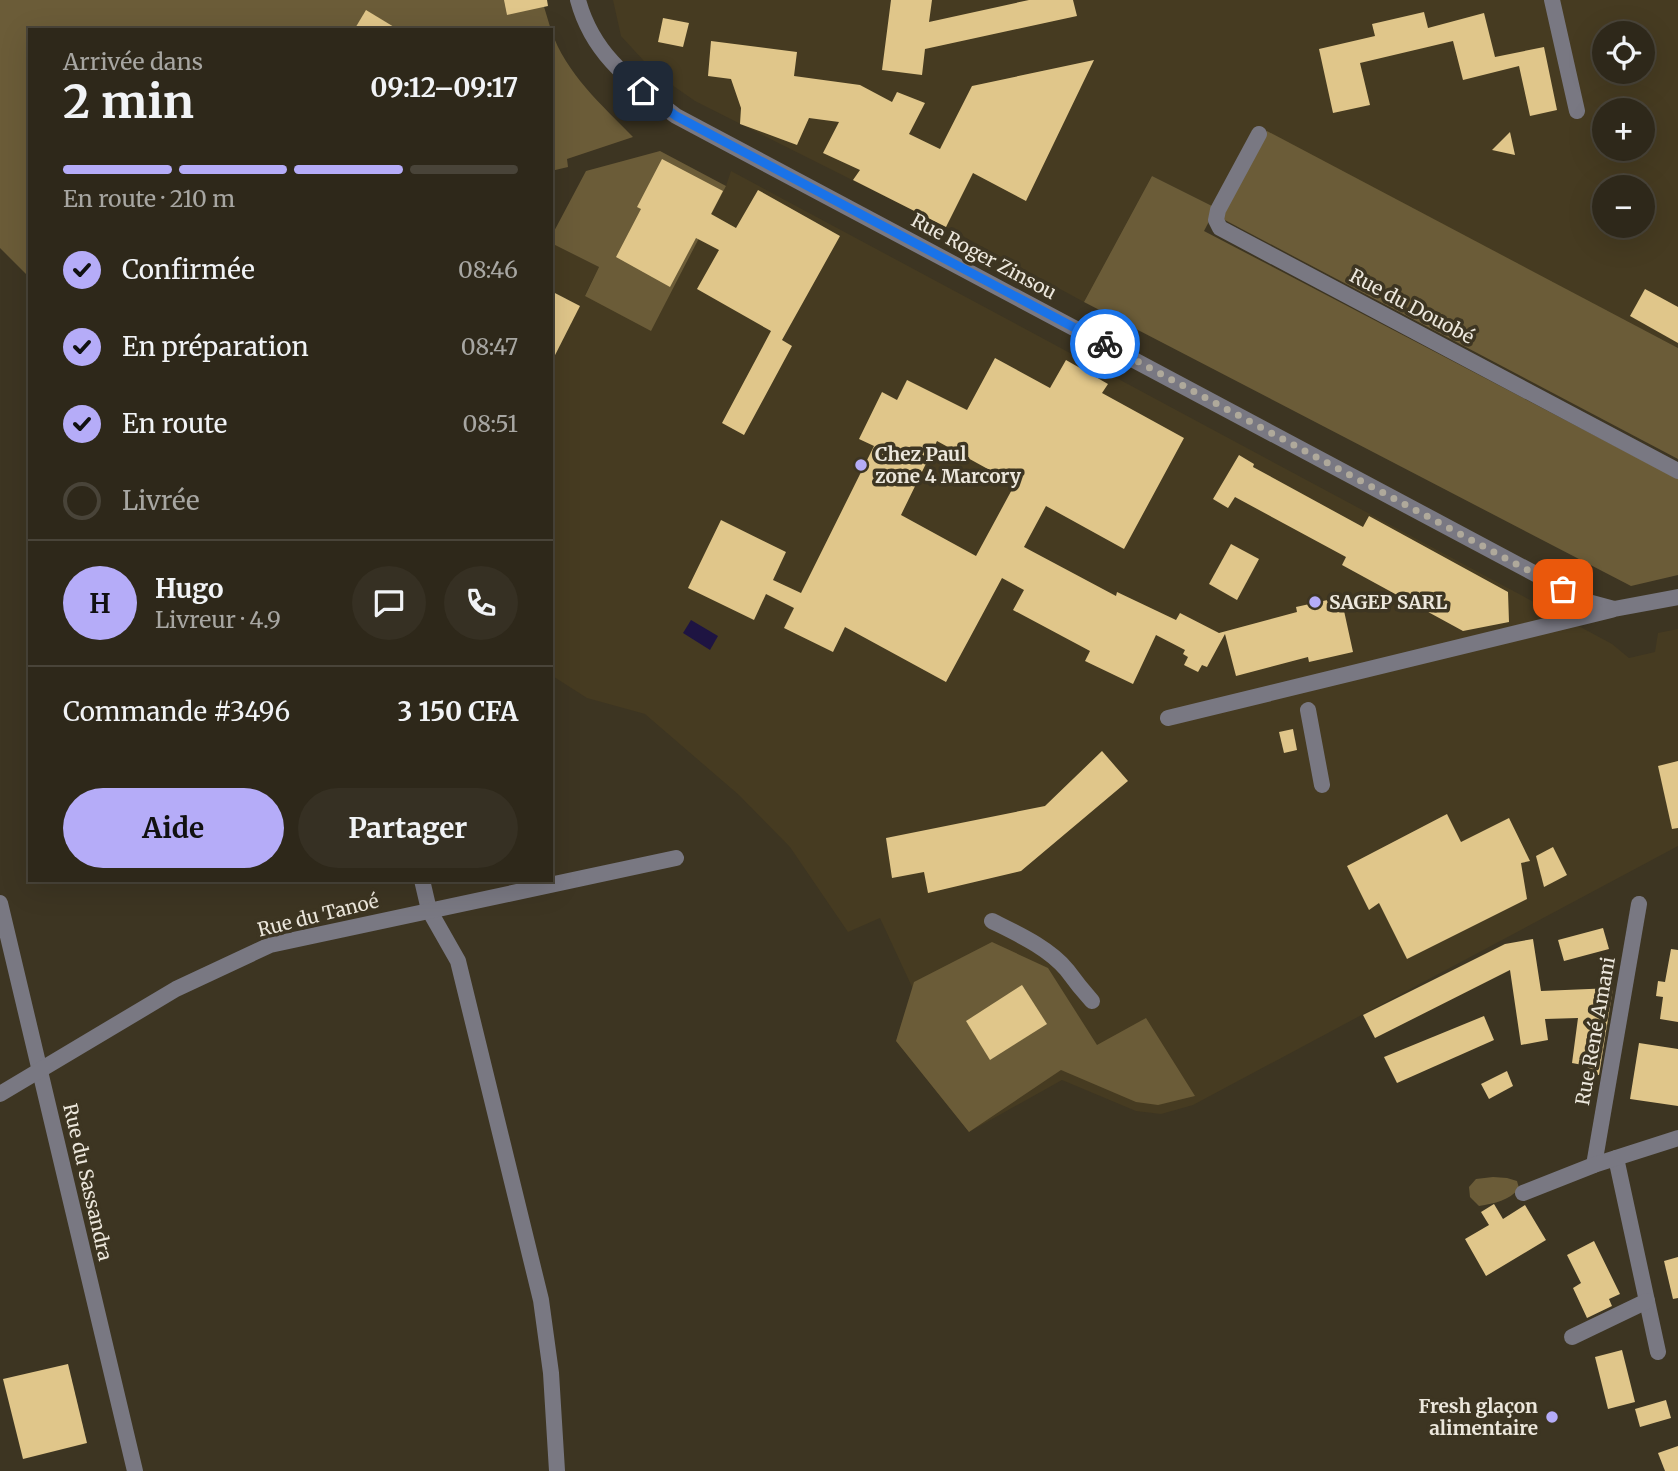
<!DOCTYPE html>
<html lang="fr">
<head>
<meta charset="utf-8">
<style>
	body { margin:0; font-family:Merriweather,serif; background:#363023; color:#f1f3f6; height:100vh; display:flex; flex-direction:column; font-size:26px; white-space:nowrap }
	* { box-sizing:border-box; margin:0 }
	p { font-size:23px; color:#a7a6a2 }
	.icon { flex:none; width:38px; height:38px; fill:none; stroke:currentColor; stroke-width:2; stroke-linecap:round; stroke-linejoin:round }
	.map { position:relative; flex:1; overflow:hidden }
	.details { position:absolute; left:28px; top:28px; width:525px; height:854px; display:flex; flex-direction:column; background:#2e281a; border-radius:0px; box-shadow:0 7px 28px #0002,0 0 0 2px #494439 }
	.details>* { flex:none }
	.tools { position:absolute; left:1592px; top:21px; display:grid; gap:14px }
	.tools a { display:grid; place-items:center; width:63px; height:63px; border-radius:50%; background:#2e281a; box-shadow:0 7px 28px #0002,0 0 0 2px #494439; font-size:35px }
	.pin { position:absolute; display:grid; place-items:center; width:60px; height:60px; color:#fff; margin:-30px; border-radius:14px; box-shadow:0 4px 10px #0006 }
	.courier { position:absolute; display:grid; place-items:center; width:70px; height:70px; margin:-35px; border:5px solid #1a73e8; border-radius:50%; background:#fff; color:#222; box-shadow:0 2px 9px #0007 }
	.head em { font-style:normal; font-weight:700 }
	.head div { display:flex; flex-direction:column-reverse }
	.head { display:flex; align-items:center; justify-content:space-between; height:119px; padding:0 35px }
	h1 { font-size:46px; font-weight:700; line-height:52px }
	.bar { display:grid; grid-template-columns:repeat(4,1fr); gap:10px 7px; align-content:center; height:84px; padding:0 35px }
	.bar i { height:9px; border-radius:5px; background:#494439 }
	.bar .active { background:#b5acf8 }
	.bar p { grid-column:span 4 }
	.line { display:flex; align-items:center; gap:18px; padding:0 35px; border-top:2px solid #494439 }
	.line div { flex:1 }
	.round { display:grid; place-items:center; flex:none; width:74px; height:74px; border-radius:37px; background:#363023 }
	ol { padding:0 35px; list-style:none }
	li { display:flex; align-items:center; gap:21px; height:77px }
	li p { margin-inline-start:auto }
	li .icon { padding:7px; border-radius:50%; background:#b5acf8; color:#111; stroke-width:4 }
	li:last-child { color:#a7a6a2 }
	li i { width:38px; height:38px; border:4px solid #494439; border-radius:50% }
	.button { display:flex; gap:14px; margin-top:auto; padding:14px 35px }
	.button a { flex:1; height:80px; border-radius:42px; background:#b5acf8; color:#111; font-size:28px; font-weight:700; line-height:80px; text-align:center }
	.button a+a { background:#363023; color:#f1f3f6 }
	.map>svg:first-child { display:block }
	.built { fill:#463b21; fill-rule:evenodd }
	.green { fill:#6b5c38 }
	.water { fill:#1e1442 }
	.building { fill:#e0c68a; fill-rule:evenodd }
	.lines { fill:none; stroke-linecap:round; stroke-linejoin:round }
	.minor { stroke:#797882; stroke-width:16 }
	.done { stroke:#afa99b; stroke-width:7; stroke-dasharray:0 12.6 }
	.route { stroke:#1a73e8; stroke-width:9 }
	.poi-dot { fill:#b5acf8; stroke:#3d3522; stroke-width:2.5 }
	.labels { text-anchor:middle; stroke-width:7; stroke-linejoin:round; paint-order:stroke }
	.street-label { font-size:19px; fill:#ece7dc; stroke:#3d3522 }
	.poi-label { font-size:19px; font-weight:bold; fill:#ece7dc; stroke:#3d3522; text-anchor:start }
</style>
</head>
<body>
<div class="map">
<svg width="1678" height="1471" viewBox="0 0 1678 1471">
	<rect width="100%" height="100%" fill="#3d3522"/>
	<!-- built -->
	<g class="built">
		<path d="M613,0h1065v348l-419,-220 -43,80 -64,-32 -68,126 -138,-75 -251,-126 -40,-28 -34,-37zM1605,33h38v39h-38zM1605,110h38v39h-38zM1605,187h38v39h-38z"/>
		<path d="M731,171l881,473 17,14 26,-6 3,-19 20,-4v217l-485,259 -32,9 -25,-3 -74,-31 -93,52 -73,-91 17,-52 -33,-71 -32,14 -58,-85 -51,-52 -94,-81 -58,-16 -36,-23v-432l48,24 -14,28 66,35 75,-144z"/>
	</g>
	<!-- green -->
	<g class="green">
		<path d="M0,0h542l9,30h-521v248l-30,-30z"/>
		<path d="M551,30c15,44 51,75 82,107l-66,22 1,8 -17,4z"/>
		<path d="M1267,131l411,217v111l-457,-241z"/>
		<path d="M660,151l66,35 -75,145 -66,-35 14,-29 -48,-24v-6l35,-66z"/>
		<path d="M1152,176l64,32 -12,23 474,248v96l-47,11 -547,-284z"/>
		<path d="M992,942l56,26 49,77 49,-27 49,78 -37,9 -22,-3 -75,-32 -92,62 -73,-91 18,-59z"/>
		<path d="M1493,1177l14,1 10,3 2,7c-10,13 -24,15 -40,18l-9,-9 -1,-10 7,-8z"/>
	</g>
	<!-- water -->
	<path class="water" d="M691,620l27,16 -8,14 -27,-17z"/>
	<!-- building -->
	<g class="building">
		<path d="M504,0h43l1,6 -41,9z"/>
		<path d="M891,0h41l-3,22 100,-22h44l4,16 -152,33 -3,26 -40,-5z"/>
		<path d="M366,10l33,20h-45z"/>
		<path d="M1424,12l4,16 56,-15 11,44 49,-10 13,63 -27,6 -11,-50 -56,14 -10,-39 -93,22 10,42 -37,8 -14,-64 56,-13 -3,-12z"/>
		<path d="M663,18l26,5 -6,24 -25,-5z"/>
		<path d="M711,41l86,11 -3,24 66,9 32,17 5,-10 28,11 -16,31 31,15 32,-63 122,-26 -68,141 -53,-28 -27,54 -93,-47 7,-10 -37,-17 16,-31 -30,-4 -12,27 -57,-21 1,-16 -10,-29 -23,-3z"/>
		<path d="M1510,132l5,23 -23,-5z"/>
		<path d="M662,159l61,32 -12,23 25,14 22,-38 82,46 -58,104 10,6 -48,89 -22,-12 49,-92 -74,-42 22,-39 -23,-12 -26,49 -54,-30 25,-48 -4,-2z"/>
		<path d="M1645,289l33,18v36l-48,-27z"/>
		<path d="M551,291l29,15 -29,57z"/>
		<path d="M995,358l55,30 16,-28 42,24 -6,9 82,45 -60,111 -78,-43 -22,41 92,49 1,-4 59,28 4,-7 39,20 78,-21 -1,-5 45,-10 12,55 -44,10 -1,-5 -72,19 -11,-42 -18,33 -5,-2 -4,7 -14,-7 4,-8 -5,-3 2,-4 -29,-15 -23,49 -48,-23 5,-10 -77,-41 11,-20 -22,-12 -56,104 -101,-55 -12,25 -49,-24 10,-20 -28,-14 -12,26 -66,-32 33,-68 65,32 -13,28 28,13 73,-147 -15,-7 23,-47 15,8 10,-20 60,30zM937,441l78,43 -39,72 -75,-41z"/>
		<path d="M1239,455l15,9 -1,3 110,60 6,-11 139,76 1,30 -46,9 -121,-66 4,-8 -111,-60 -7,11 -15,-9z"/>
		<path d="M1231,544l28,15 -22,41 -28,-16z"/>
		<path d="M1293,729l4,21 -13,3 -5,-21z"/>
		<path d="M1102,751l26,30 -107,90 -93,22 -4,-21 -32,6 -6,-40 159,-32z"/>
		<path d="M1678,761v67l-6,1 -14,-63z"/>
		<path d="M1447,814l14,28 48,-24 21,43 -9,2 6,36 -120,60 -28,-56 -10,7 -22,-44z"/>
		<path d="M1553,847l14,28 -23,12 -8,-31z"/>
		<path d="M1603,928l6,21 -45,12 -6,-21z"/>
		<path d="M1533,939l8,52 72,-3 -14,87 -12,-2 1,-7 -16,-3 6,-45 -33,1 3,21 -27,5 -11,-75 -135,68 -12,-23 142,-71z"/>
		<path d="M1671,949l7,1v72l-18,-3 3,-22 -7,-1 2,-15 7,1z"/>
		<path d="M1022,985l25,39 -57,36 -24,-39z"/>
		<path d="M1484,1016l10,24 -97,43 -13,-26z"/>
		<path d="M1639,1043l39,6v57l-48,-7z"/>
		<path d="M1507,1071l6,15 -24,13 -8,-15z"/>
		<path d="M1494,1204l9,15 22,-14 21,35 -60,36 -21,-37 24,-14 -8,-13z"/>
		<path d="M1594,1241l26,53 -11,5 3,7 -25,12 -14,-30 8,-5 -14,-28z"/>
		<path d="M1678,1257v41l-5,1 -9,-38z"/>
		<path d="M1622,1350l13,52 -27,7 -13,-52z"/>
		<path d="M68,1364l19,79 -64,16 -20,-80z"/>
		<path d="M1666,1400l5,18 -31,9 -5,-18z"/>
		<path d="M1678,1446v25h-13l-7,-18z"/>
	</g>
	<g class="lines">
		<!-- minor -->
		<g class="minor">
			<path d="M578,0c15,56 54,82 98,116l912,486 26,7 64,-12"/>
			<path d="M1552,0l25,111"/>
			<path d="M1259,134l-41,76 -2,10 4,8 458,243"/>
			<path d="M1308,710l14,75"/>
			<path d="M1168,718l443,-108"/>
			<path d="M422,880l7,30 29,51 83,339 10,73 6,98"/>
			<path d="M0,903l135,568"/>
			<path d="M992,921c26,13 57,27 75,49 8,11 16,21 25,31"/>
			<path d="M0,1094l176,-105 94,-44 406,-87"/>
			<path d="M1616,1158l42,194"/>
			<path d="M1594,1165l45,-261"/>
			<path d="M1523,1193l71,-28 84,-27"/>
			<path d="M1572,1337l75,-36"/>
		</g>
	</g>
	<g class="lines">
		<!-- done -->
		<path class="done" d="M1105,344l458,245"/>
		<!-- route -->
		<path class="route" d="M643,91l33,25 429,228"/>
	</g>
	<!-- markers -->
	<g class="poi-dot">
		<circle cx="861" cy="465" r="7"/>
		<circle cx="1315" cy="602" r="7"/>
		<circle cx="1552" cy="1417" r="7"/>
	</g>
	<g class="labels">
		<!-- street labels -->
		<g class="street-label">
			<text transform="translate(984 256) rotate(28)" y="7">Rue Roger Zinsou</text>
			<text transform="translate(1412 306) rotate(28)" y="7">Rue du Douobé</text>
			<text transform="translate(318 915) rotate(-14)" y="7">Rue du Tanoé</text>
			<text transform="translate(1595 1031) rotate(-80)" y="7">Rue René Amani</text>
			<text transform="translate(88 1182) rotate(77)" y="7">Rue du Sassandra</text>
		</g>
		<!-- poi labels -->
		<g class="poi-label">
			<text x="875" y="461">Chez Paul<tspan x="875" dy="22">zone 4 Marcory</tspan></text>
			<text x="1329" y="609">SAGEP SARL</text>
			<text x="1538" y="1413" text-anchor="end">Fresh glaçon<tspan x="1538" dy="22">alimentaire</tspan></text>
		</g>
	</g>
</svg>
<div class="tools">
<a><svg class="icon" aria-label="locate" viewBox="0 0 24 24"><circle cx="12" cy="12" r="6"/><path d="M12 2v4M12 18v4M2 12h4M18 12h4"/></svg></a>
<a>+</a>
<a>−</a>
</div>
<div class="pin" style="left:1563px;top:589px;background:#ea580c"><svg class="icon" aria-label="bag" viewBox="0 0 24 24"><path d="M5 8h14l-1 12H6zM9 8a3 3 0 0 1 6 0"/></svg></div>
<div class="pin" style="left:643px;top:91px;background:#1f2937"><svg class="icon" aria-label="home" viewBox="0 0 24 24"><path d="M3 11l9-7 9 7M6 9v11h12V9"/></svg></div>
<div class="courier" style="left:1105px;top:344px"><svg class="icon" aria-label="bike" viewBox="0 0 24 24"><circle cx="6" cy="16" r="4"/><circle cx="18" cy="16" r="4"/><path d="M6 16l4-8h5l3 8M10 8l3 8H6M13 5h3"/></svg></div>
<section class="details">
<div class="head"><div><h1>2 min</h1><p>Arrivée dans</p></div><em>09:12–09:17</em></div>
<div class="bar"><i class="active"></i><i class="active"></i><i class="active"></i><i></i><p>En route · 210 m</p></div>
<ol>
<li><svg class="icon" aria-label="check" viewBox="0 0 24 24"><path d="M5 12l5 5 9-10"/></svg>Confirmée<p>08:46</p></li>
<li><svg class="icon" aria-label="check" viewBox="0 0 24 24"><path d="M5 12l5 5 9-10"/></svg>En préparation<p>08:47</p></li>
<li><svg class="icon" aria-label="check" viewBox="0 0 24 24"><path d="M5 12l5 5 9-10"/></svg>En route<p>08:51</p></li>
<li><i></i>Livrée</li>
</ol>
<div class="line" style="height:126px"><b class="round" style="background:#b5acf8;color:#111">H</b><div><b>Hugo</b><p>Livreur · 4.9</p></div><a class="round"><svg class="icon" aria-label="chat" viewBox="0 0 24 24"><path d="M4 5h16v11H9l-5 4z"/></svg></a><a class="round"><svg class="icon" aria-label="phone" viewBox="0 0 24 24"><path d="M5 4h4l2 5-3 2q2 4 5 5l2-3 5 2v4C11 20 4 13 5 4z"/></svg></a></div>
<div class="line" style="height:91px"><div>Commande #3496</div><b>3 150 CFA</b></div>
<div class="button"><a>Aide</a><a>Partager</a></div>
</section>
</div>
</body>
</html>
